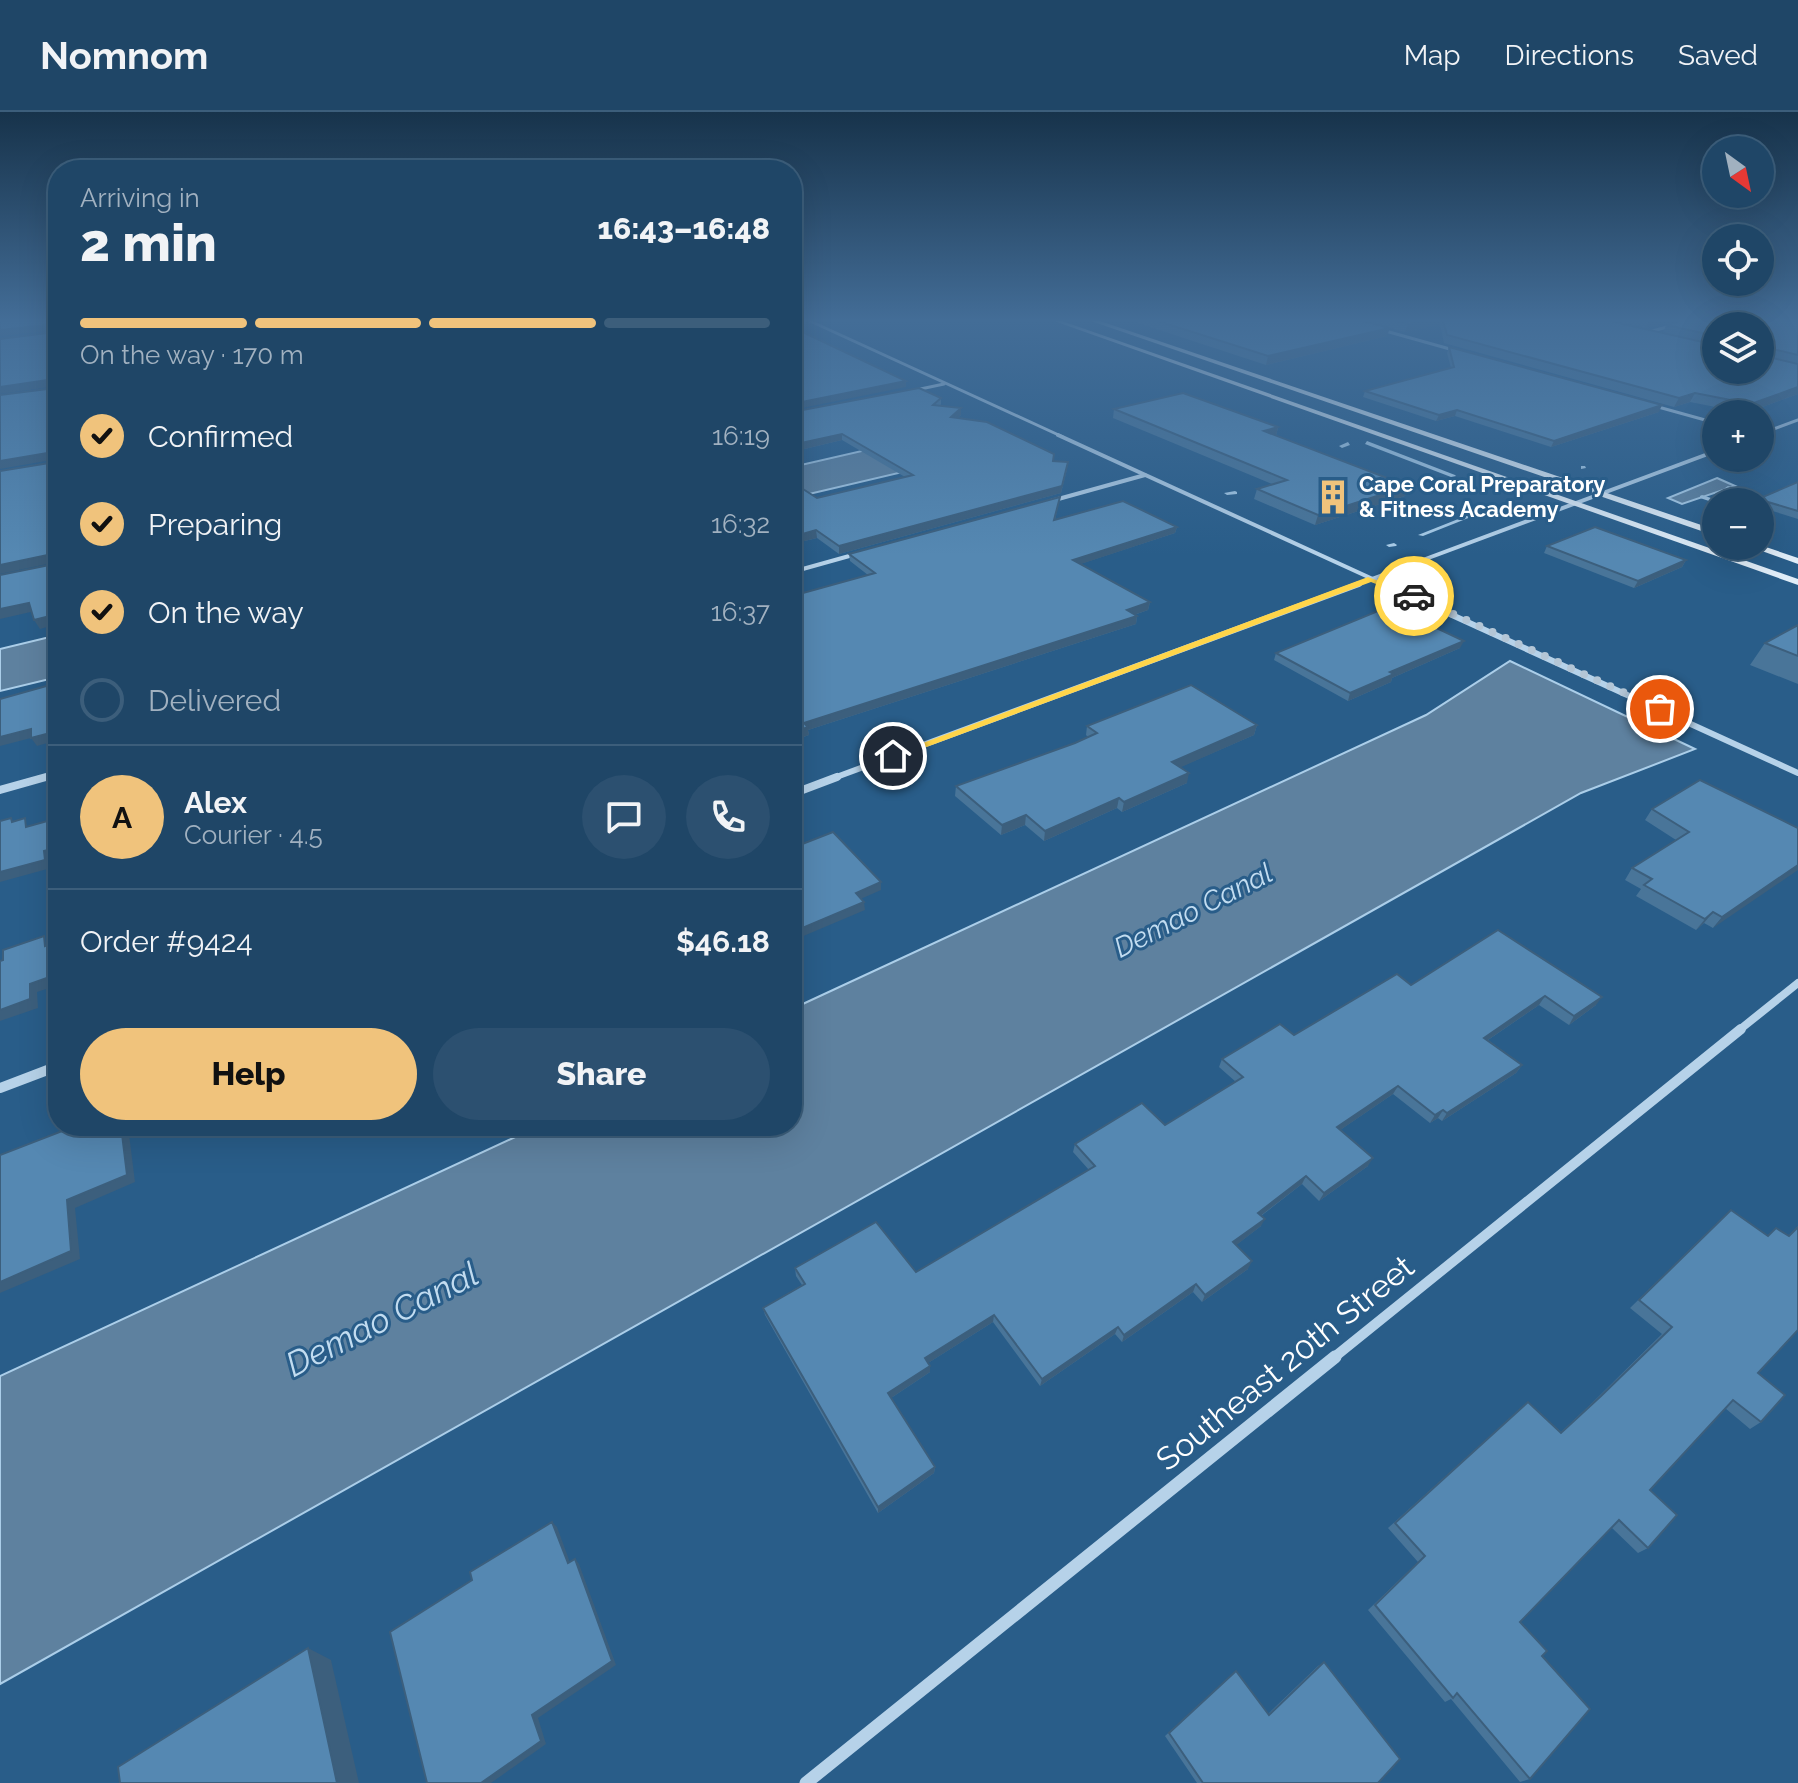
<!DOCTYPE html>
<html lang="en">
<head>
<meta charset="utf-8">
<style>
	body { margin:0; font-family:Raleway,sans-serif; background:#2c5070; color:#f1f3f6; height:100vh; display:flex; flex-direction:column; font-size:30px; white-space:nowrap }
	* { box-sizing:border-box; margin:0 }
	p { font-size:26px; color:#a1b1c0 }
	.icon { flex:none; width:44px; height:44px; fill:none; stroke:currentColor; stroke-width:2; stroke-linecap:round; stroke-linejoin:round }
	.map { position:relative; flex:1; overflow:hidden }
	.panel { position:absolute; left:48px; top:48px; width:754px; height:976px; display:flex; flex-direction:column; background:#1f4667; border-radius:32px; box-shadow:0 8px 32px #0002,0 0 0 2px #3c5e7b }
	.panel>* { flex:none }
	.needle { width:52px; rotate:147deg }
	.controls { position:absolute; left:1702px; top:24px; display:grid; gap:16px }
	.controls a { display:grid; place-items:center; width:72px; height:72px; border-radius:50%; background:#1f4667; box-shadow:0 8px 32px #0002,0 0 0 2px #3c5e7b; font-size:40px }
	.pin { position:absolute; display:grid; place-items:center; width:68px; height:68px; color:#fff; margin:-34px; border:4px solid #fff; border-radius:50%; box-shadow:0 2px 8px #0007 }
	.courier { position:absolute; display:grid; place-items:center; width:80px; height:80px; margin:-40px; border:6px solid #ffd54a; border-radius:50%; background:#fff; color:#222; box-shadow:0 2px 10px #0007 }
	.headline em { font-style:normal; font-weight:800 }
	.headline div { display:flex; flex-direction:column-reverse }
	.headline { display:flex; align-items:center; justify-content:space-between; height:136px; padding:0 32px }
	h1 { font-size:52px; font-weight:800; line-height:60px }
	.bar { display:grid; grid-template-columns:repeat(4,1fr); gap:12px 8px; align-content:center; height:96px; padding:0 32px }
	.bar i { height:10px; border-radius:6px; background:#3c5e7b }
	.bar .current { background:#f0c37c }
	.bar p { grid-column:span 4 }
	.line { display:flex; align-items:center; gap:20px; padding:0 32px; border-top:2px solid #3c5e7b }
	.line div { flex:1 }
	.round { display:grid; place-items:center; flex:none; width:84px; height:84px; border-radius:42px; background:#2c5070 }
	ol { padding:0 32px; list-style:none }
	li { display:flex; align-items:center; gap:24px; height:88px }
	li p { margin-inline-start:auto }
	li .icon { padding:8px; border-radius:50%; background:#f0c37c; color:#111; stroke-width:4 }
	li:last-child { color:#a1b1c0 }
	li i { width:44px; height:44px; border:4px solid #3c5e7b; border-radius:50% }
	.primary-button { display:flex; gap:16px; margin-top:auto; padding:16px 32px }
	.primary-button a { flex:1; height:92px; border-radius:48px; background:#f0c37c; color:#111; font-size:32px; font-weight:800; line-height:92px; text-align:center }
	.primary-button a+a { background:#2c5070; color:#f1f3f6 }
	header { display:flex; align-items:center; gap:48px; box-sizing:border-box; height:112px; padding:0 40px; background:#1f4667; border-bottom:2px solid #3c5e7b }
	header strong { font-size:38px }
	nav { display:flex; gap:44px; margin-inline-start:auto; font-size:28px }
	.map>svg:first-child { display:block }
	.water { fill:#5e819f; stroke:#abcee9; stroke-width:2 }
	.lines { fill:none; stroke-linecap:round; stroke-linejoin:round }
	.stream { fill:#abcee9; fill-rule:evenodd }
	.street-far5 { stroke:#b6d2e9; stroke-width:3 }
	.street-far4 { stroke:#b6d2e9; stroke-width:4 }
	.street-far3 { stroke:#b6d2e9; stroke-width:6 }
	.street-far2 { stroke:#b6d2e9; stroke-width:8 }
	.street-far1 { stroke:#b6d2e9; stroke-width:10 }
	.street { stroke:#b6d2e9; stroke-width:13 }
	.secondary { fill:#e0edf8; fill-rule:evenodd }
	.wall { fill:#497599; fill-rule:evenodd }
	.shaded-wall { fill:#3c5f7d }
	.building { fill:#5588b2; stroke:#3c5f7d; stroke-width:2 }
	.route { fill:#ffd54a }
	.done { stroke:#b4c6d6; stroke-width:8; stroke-dasharray:0 14.4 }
	.labels { text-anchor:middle; stroke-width:6; stroke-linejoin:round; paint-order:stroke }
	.far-poi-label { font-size:22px; font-weight:bold; fill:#fff; stroke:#295d89; text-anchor:start }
	.water-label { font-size:28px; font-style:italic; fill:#c2dcf0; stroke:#295d89 }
	.near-street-label { font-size:32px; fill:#fff; stroke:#295d89 }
	.near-water-label { font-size:34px; font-style:italic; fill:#c2dcf0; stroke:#295d89 }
</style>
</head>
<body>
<header>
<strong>Nomnom</strong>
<nav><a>Map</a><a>Directions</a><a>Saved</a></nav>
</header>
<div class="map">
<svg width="1798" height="1671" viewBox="0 0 1798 1671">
	<rect width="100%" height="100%" fill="#295d89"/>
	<!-- water -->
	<g class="water">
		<path d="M914,327l40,21 -162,38v-31z"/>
		<path d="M1717,366l18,8 -53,18 -14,-6z"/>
		<path d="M58,523v42l-58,14v-42z"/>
		<path d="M1510,549l185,88 -114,44 -1581,891v-308l539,-250h253v-117l634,-294z"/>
	</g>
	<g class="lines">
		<!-- stream -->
		<g class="stream">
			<path d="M1367,329l88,34 1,1 -5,1 -86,-33z"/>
			<path d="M1348,330l2,3 -8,3 -3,-2z"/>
			<path d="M1581,354h4l1,2 -5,1z"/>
			<path d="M1728,374l12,4 1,1 -3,2 -12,-4 -1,-1z"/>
			<path d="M1235,379l2,1v2l-10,1 -3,-2z"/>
			<path d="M1702,383l9,3 1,1 -3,2 -9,-3v-2z"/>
			<path d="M1486,396l5,1 -68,27 -5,-1z"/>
			<path d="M1394,431l3,2 -1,1 -7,1 -3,-2z"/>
		</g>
		<!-- street-far5 -->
		<g class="street-far5">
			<path d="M810,209l253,116"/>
			<path d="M1382,218l75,21"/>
			<path d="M1645,221l44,-12"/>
			<path d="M911,279l33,-7"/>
			<path d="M1651,293l65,18"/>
			<path d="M1760,322l38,-14"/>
		</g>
		<!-- street-far4 -->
		<g class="street-far4">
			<path d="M1058,323l330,151"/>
			<path d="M1051,389l94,-26"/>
			<path d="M792,460l68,-19"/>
			<path d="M1353,474l363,-135"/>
		</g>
		<!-- street-far3 -->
		<g class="street-far3">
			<path d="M1384,472l414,189"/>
			<path d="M38,667l20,-5"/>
			<path d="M831,667l528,-195"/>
		</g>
		<!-- street-far2 -->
		<g class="street-far2">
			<path d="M0,678l46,-13"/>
			<path d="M792,682l45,-17"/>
			<path d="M1738,919l60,-48"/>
		</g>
		<!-- street-far1 -->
		<g class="street-far1">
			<path d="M0,976l58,-22"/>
			<path d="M1332,1247l409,-330"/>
		</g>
		<!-- street -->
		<path class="street" d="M806,1671l529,-426"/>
		<!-- secondary -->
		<g class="secondary">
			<path d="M1054,209h8l736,258v6z"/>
			<path d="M1091,209h9l616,209v6z"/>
			<path d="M1760,433l38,13v6l-50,-18z"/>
		</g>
	</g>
	<!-- wall -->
	<g class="wall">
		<path d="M1132,209h231l24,15 -121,29z"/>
		<path d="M1365,209h245l53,12 3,-8 132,-4v73l-52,19 -56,-11 -16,5 -230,-64 -4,-19 -35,8zM1716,214l44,44h-44z"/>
		<path d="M1614,209h61l-29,7z"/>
		<path d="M1449,235l210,65 -108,35 -96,-31 -19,5 -73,-24 2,-6 86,-23 -4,-15z"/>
		<path d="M941,286v6l-1,2 21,2v7l-4,3 97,36v7l13,8 -6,24 -222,61 -22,-16 -25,6v-62l25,16 88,-21 -63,-37 -50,12v-40z"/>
		<path d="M1114,297l164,18 -2,9 132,50 -3,10 -90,29 -61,-26 3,-10 15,-5 -159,-66z"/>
		<path d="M1798,370v37l-38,-12v-5h-4l2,-3z"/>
		<path d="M1060,385l-5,23 122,7 -2,6 -95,31 70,38 -2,8 -14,5 3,1 -1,8 -328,106 1,5 -17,6v-145l76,-21 -18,-14 -1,-7z"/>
		<path d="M1547,434l139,14 -4,7 -48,21 -90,-35z"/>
		<path d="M1798,513v59l-48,-19 15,-22z"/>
		<path d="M1460,536l-68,30 -1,4 -43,19 -74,-41 2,-7z"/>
		<path d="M1257,613l-3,10 -74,32 7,16 -65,29 -5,-4 -73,33 -19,-16 -24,10 -46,-39 1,-10 119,-43 13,-6 -2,-2 1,-9z"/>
		<path d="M1652,697l146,19 -85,100 -9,-5 -8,7 -60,-34 5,-7 -16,-9 7,-12 44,-28 -31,-20z"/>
		<path d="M1498,818l98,75 -27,20 -30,-20 -51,35 34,25 -6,8 -74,48 -4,-3 -8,5 -37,-29 -53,36 28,36 -49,35 -17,-17 -41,32v10l-25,19 12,24 -46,33 -9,-10 -71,50 -7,-8 -75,52 -47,-64 -65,41 2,9 -39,26 44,69 -1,6 -56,40 -113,-198 -2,-7 39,-23 -6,-9 -1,-8 121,4 173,-102 -16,-18 2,-8 90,-19 71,-43 -17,-15 3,-8 72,-24 117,-50z"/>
		<path d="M1722,1106l45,18 9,-8 12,8 10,-10v104l-40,43 3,49 -11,7 -25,-21 -75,82 -2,58 -10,5 -26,-25 -92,94 22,34 -12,123 -10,3 -69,-83 -6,3 -77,-92 50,-48 -30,-34 140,-126 33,30 31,-29 70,-69 -32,-26z"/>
		<path d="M1324,1550l54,121h-181l-32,-47 71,-65 32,43 50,-48z"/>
	</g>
	<!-- shaded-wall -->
	<g class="shaded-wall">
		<path d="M1422,209h19l-1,3 -35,8 3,-8z"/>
		<path d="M1649,209h26l-29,7z"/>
		<path d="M55,212l3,6 -58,6v-6z"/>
		<path d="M1390,216l-3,8 -121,29 2,-9z"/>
		<path d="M54,267l3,7 -57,8v-7z"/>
		<path d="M906,269v6l-114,23v-6z"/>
		<path d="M1798,275v7l-52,19 5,-9z"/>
		<path d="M1695,281l-5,9 -16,5 5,-9z"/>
		<path d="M1662,293l-3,7 -108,35 3,-6z"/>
		<path d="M961,296v7l-10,8v-6z"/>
		<path d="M1457,298l-2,6 -19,5 3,-6z"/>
		<path d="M1278,315l-2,9 -12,-5z"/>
		<path d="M842,322v6l-50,12v-7z"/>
		<path d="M53,340l4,7 -57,10v-8z"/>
		<path d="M1068,350l-7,31 -222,61v-8z"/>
		<path d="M1408,374l-3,10 -90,29 3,-10z"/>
		<path d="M1177,415l-2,6 -103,34 1,-7z"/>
		<path d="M816,418l1,8 -25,6v-7z"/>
		<path d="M52,442l5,8 -57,12v-9z"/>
		<path d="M1686,448l-4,7 -48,21 4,-7z"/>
		<path d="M1150,490l-2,8 -23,8 2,-8z"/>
		<path d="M29,491l6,8 -35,8v-10z"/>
		<path d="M58,502v10l-18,5 -6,-9z"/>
		<path d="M1137,504l-1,8 -328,106 1,5 -17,6v-8l12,-10z"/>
		<path d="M1464,529l-4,7 -68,30 -1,4 -43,19 2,-8 40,-21z"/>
		<path d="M1257,613l-3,10 -84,37 2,-10z"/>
		<path d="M31,617l27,2v9l-21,6 -6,-8 -31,8v-9z"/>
		<path d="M1189,661l-2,10 -65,29 2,-10z"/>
		<path d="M1119,686l-2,10 -73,33 1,-10z"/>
		<path d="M1026,703l-1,10 -24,10 1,-10z"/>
		<path d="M58,735v10l-8,3 1,8 -51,14v-10l44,-21z"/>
		<path d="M1798,753v5l-85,58 9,-11z"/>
		<path d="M881,770v8l-25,11v-8z"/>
		<path d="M864,790l1,8 -71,30 -1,-8z"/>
		<path d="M1713,800l-9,11 -8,7 9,-11z"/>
		<path d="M58,862v11l-21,7 1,16 -38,13v-11l30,-26z"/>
		<path d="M1545,884l-6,9 -60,41 5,-8z"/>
		<path d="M1602,885l-6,8 -27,20 5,-9z"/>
		<path d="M1522,953l-6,8 -74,48 5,-8z"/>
		<path d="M1398,974l-5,8 -60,41 4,-8z"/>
		<path d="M1443,998l-5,8 -8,5 5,-8z"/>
		<path d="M121,1014h7l7,56 -60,26 5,51 -80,34v-11l67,-82z"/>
		<path d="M1373,1046l-5,8 -49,35 5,-8z"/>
		<path d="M1306,1064l-4,8 -47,36 3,-7z"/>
		<path d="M1265,1107l-4,7 -31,24 3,-8z"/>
		<path d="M1252,1149l-4,8 -46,33 3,-7z"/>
		<path d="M1196,1172l-3,8 -71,50 2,-7z"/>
		<path d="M994,1203l-1,7 -68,43v-7z"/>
		<path d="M1118,1215l-3,7 -75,52 2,-7z"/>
		<path d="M930,1254v6l-42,28v-7z"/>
		<path d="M935,1355l-1,6 -56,40v-6z"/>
		<path d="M552,1410l5,5 15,41 -4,-5z"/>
		<path d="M575,1447l4,5 37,101 -78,53 8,26 -55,39h-10l51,-68z"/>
		<path d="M308,1536l23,12 28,123h-22z"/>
	</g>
	<!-- building -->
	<g class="building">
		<path d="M0,209h58v6l-3,-3 -55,6z"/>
		<path d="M1158,209h205l27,7 -122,28z"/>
		<path d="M1396,209h26l-14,3z"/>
		<path d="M1443,209h167l106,24v25h44v-44h-44v10l-50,-11 15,-4h117v34l-34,-8 -4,4 4,5 34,8v23l-47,17 -56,-11 -16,5 -232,-63z"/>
		<path d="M792,215l114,54 -114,23z"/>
		<path d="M58,218v53l-4,-4 -54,8v-48l55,-7z"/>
		<path d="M1449,235l213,58 -108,36 -97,-31 -18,5 -74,-24 89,-24z"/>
		<path d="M58,273v71l-5,-4 -53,9v-66l55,-7z"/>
		<path d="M919,276l22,10 -8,7 28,3 -10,9 36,5 67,32 -1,7 15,1 -6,24 -223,60 -23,-16 -24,7v-55l25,16 96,-23 -71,-41 -50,11v-33z"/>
		<path d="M1183,281l95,34 -14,4 144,55 -90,29 -61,-26 30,-9 -173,-71z"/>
		<path d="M58,346v101l-6,-5 -52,11v-94l55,-9z"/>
		<path d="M1798,370v29l-40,-12z"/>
		<path d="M1060,385l-6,23 69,-19 54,26 -104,33 77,42 -23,8 10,6 -333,107 4,4 -16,6v-137l83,-23 -26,-19z"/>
		<path d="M1595,415l91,33 -48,21 -91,-35z"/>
		<path d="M58,447v55l-24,6 -5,-17 -29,6v-34l54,-11z"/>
		<path d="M1390,494l74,35 -74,31 4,2 -44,19 -74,-40z"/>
		<path d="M1798,513v31l-33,-13z"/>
		<path d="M56,567h2v52l-27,7v-9l-31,8v-38l57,-16z"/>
		<path d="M1191,573l66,40 -85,37 17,11 -65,29 -5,-4 -74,33 -19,-16 -24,10 -46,-39 119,-43 22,-10 -10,-7z"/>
		<path d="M1700,668l98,48v37l-76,52 -9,-5 -8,7 -61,-34 8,-6 -20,-11 57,-36 -37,-23z"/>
		<path d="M11,706l1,4 13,-4 1,9 32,-9v29l-14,4 1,9 -45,12v-51z"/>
		<path d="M833,720l48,50 -25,11 8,9 -71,30h-1v-84z"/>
		<path d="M1498,818l104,67 -28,19 -29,-20 -61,42 38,27 -75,48 -4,-3 -8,5 -37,-29 -61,41 36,31 -49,35 -18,-17 -48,37 7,6 -32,23 19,19 -47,34 -9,-11 -72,51 -6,-8 -76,52 -48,-64 -69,43 5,8 -42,27 47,74 -57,40 -115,-199 42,-24 -10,-16 81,-46 40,50 179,-106 -20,-22 67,-41 23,22 78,-48 -21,-18 58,-35 14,11 103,-61 14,11z"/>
		<path d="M44,824l1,10 13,-5v33l-28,10v15l-30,11v-49l3,-1v-10z"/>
		<path d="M75,1014h46l6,49 -60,25 4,51 -71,31v-127z"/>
		<path d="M1731,1098l37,26 8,-8 13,8 9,-9v103l-40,43 27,22 -24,27 -28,-22 -83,90 27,25 -29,33 -29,-28 -99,102 27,29 -5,5 48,53 -60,70 -73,-86 -4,5 -78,-93 50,-49 -30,-33 133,-121 33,31 40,-37 71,-69 -33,-27z"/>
		<path d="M552,1410l16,41 7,-4 37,102 -80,54 9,26 -60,42h-54l-37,-151 82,-52 -2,-8z"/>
		<path d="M308,1536l29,135h-217l-2,-16z"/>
		<path d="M1324,1550l76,97 -22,24h-175l-34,-50 67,-62 33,44z"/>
	</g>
	<!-- sky -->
	<linearGradient id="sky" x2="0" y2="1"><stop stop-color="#17334b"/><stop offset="0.47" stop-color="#436d97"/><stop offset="1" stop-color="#436d97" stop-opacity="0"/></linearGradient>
	<rect width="1798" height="443" fill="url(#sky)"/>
	<!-- route -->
	<path class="route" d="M1368,465l50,19 -7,2 -40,-16 -474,176 -9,-2z"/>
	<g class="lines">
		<!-- done -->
		<path class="done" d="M1414,484l246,113"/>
	</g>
	<!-- icons -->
	<defs>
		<g id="building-bare" transform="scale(2.76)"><path d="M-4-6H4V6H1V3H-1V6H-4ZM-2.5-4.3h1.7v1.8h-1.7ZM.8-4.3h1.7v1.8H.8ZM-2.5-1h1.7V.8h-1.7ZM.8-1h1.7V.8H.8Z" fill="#f0c37c" stroke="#295d89" stroke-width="2.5" paint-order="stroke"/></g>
	</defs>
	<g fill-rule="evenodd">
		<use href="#building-bare" x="1333" y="385"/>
	</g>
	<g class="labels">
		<!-- far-poi labels -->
		<g class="far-poi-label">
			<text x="1359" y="380">Cape Coral Preparatory<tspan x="1359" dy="25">&amp; Fitness Academy</tspan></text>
		</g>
		<!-- water labels -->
		<g class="water-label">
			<text transform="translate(1193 798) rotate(-27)" y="10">Demao Canal</text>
		</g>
		<!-- near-street labels -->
		<g class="near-street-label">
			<text transform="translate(1285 1251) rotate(-39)" y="11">Southeast 20th Street</text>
		</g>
		<!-- near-water labels -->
		<g class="near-water-label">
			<text transform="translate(382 1207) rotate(-27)" y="12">Demao Canal</text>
		</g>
	</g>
</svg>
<div class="controls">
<a><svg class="needle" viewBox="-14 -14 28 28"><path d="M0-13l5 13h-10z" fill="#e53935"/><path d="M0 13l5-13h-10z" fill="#a1b1c0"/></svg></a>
<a><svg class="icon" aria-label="locate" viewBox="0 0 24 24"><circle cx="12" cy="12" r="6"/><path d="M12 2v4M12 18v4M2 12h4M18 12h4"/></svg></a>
<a><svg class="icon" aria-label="layers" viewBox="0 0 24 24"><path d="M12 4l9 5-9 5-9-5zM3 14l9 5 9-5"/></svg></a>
<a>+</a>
<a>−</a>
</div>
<div class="pin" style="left:1660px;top:597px;background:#ea580c"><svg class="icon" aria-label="bag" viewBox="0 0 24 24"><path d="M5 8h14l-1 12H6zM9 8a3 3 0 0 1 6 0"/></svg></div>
<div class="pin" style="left:893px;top:644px;background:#1f2937"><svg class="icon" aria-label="home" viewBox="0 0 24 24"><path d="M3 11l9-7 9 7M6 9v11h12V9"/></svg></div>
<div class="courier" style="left:1414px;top:484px"><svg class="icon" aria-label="car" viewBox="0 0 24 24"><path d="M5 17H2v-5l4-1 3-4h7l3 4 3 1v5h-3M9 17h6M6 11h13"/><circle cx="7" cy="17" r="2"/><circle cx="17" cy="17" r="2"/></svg></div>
<section class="panel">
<div class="headline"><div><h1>2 min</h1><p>Arriving in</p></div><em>16:43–16:48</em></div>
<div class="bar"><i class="current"></i><i class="current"></i><i class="current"></i><i></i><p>On the way · 170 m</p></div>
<ol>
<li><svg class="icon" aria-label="check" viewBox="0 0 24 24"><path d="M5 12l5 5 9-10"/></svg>Confirmed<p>16:19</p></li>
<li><svg class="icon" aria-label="check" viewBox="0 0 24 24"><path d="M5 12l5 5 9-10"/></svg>Preparing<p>16:32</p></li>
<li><svg class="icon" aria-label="check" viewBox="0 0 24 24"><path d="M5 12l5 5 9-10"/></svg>On the way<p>16:37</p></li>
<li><i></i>Delivered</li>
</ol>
<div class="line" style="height:144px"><b class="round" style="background:#f0c37c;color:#111">A</b><div><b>Alex</b><p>Courier · 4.5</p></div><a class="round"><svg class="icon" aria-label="chat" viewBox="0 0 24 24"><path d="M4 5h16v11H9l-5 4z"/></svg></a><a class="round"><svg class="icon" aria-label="phone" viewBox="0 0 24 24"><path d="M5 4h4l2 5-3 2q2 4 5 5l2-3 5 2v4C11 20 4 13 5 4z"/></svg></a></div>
<div class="line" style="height:104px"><div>Order #9424</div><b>$46.18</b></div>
<div class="primary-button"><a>Help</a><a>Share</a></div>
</section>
</div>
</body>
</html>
